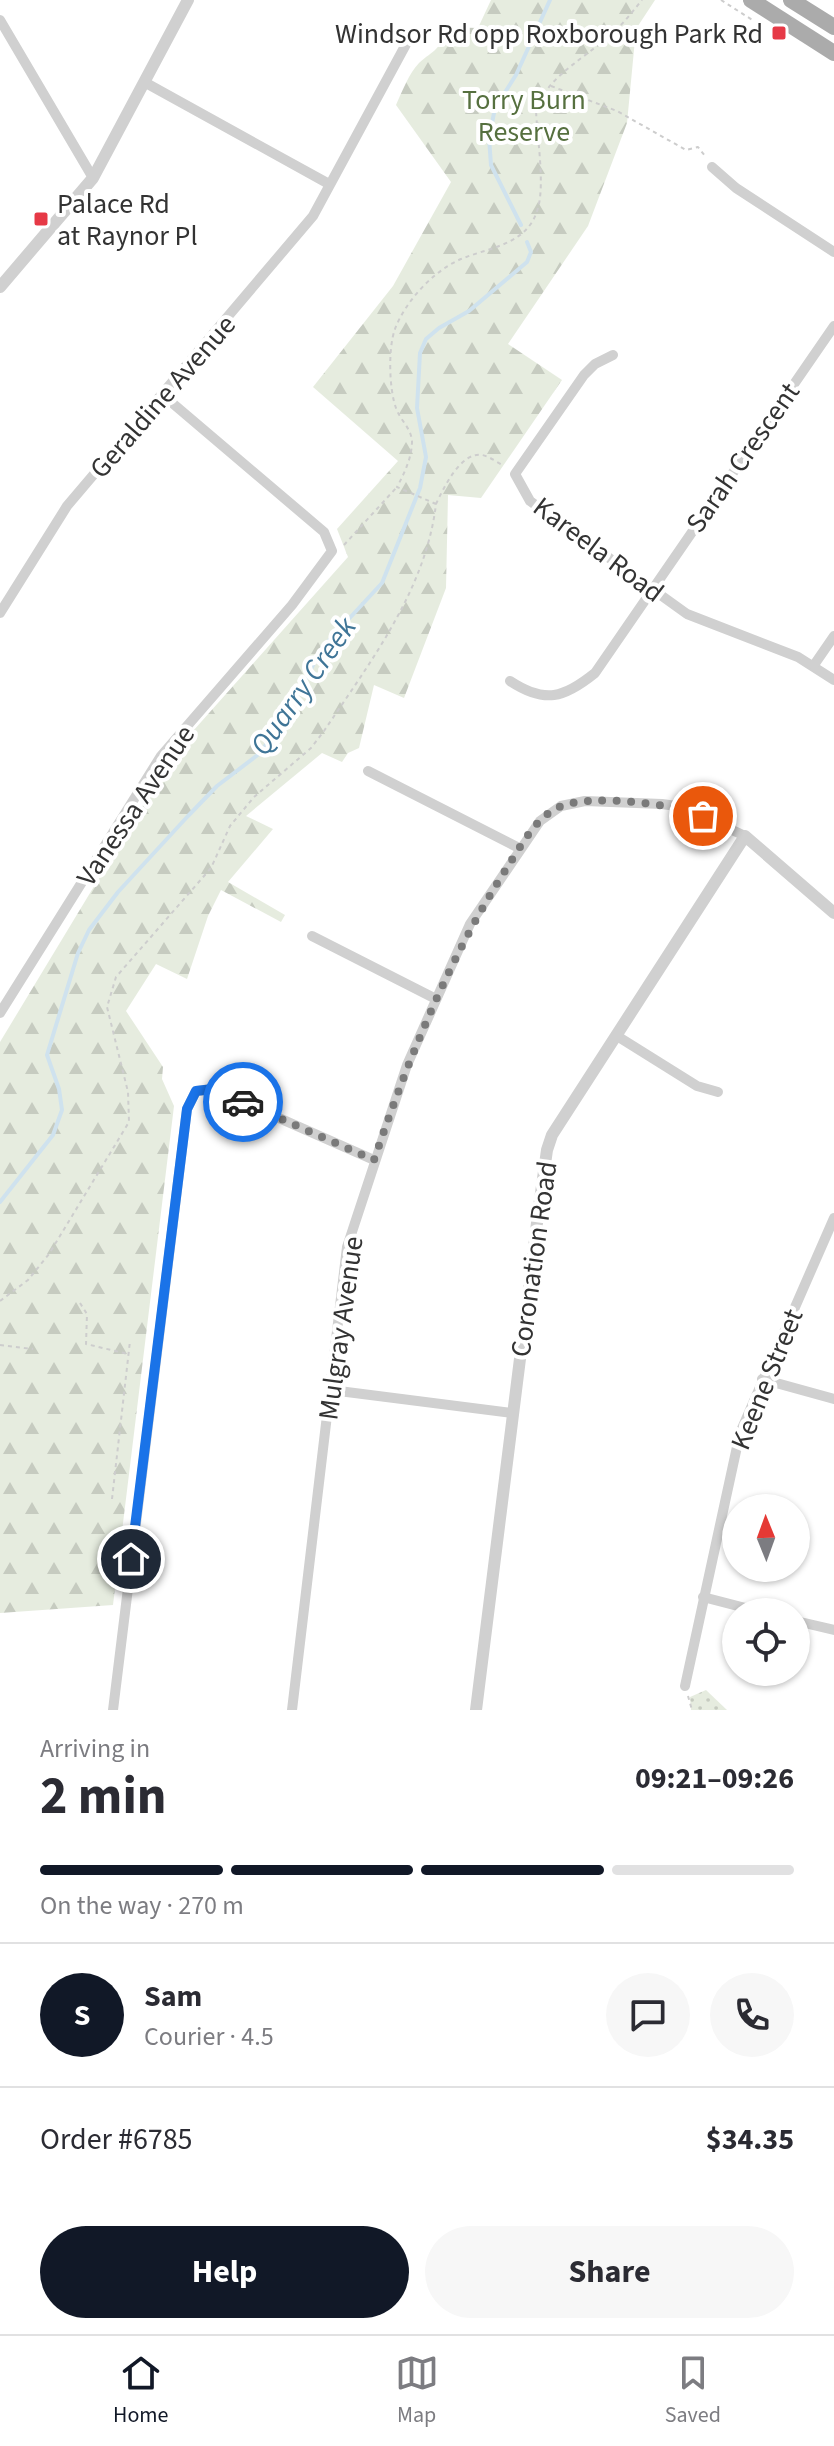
<!DOCTYPE html>
<html lang="en">
<head>
<meta charset="utf-8">
<style>
	body { margin:0; font-family:"Source Sans 3",sans-serif; background:#f7f7f7; color:#2b2b33; height:100vh; display:flex; flex-direction:column; font-size:30px; white-space:nowrap }
	* { box-sizing:border-box; margin:0 }
	p { font-size:26px; color:#7c7c81 }
	.icon { flex:none; width:44px; height:44px; fill:none; stroke:currentColor; stroke-width:2; stroke-linecap:round; stroke-linejoin:round }
	.map { position:relative; height:1710px; overflow:hidden }
	.panel { display:flex; flex-direction:column; background:#fff; flex:1 }
	.panel>* { flex:none }
	.needle { width:52px; rotate:359deg }
	.fabs { position:absolute; left:722px; top:1494px; display:grid; gap:16px }
	.fabs a { display:grid; place-items:center; width:88px; height:88px; border-radius:50%; background:#fff; box-shadow:0 2px 6px #0004; font-size:40px }
	.pin { position:absolute; display:grid; place-items:center; width:68px; height:68px; color:#fff; margin:-34px; border:4px solid #fff; border-radius:50%; box-shadow:0 2px 8px #0007 }
	.courier { position:absolute; display:grid; place-items:center; width:80px; height:80px; margin:-40px; border:6px solid #1a73e8; border-radius:50%; background:#fff; color:#222; box-shadow:0 2px 10px #0007 }
	.head em { font-style:normal; font-weight:700 }
	.head div { display:flex; flex-direction:column-reverse }
	.head { display:flex; align-items:center; justify-content:space-between; height:136px; padding:0 40px }
	h1 { font-size:52px; font-weight:700; line-height:60px }
	.bar { display:grid; grid-template-columns:repeat(4,1fr); gap:12px 8px; align-content:center; height:96px; padding:0 40px }
	.bar i { height:10px; border-radius:6px; background:#e1e1e2 }
	.bar .on { background:#111827 }
	.bar p { grid-column:span 4 }
	.line { display:flex; align-items:center; gap:20px; padding:0 40px; border-top:2px solid #e1e1e2 }
	.line div { flex:1 }
	.round { display:grid; place-items:center; flex:none; width:84px; height:84px; border-radius:42px; background:#f7f7f7 }
	.primary-button { display:flex; gap:16px; margin-top:auto; padding:16px 40px }
	.primary-button a { flex:1; height:92px; border-radius:48px; background:#111827; color:#fff; font-size:32px; font-weight:700; line-height:92px; text-align:center }
	.primary-button a+a { background:#f7f7f7; color:#2b2b33 }
	.tabs { display:flex; justify-content:space-around; align-items:center; height:112px; border-top:2px solid #e1e1e2; background:#fff; font-size:22px; color:#7c7c81 }
	.tabs a { display:grid; justify-items:center; gap:4px }
	.tabs .on { color:#111827 }
	.map>svg:first-child { display:block }
	.forest { fill:url(#forest-firs) }
	.park { fill:url(#park-dots) }
	.lines { fill:none; stroke-linecap:round; stroke-linejoin:round }
	.stream { stroke:#cfe2ee; stroke-width:4 }
	.path { stroke:#cdcdcd; stroke-width:2; stroke-dasharray:4 4; stroke-linecap:butt }
	.minor { stroke:#d0d0d0; stroke-width:10 }
	.tertiary { stroke:#d0d0d0; stroke-width:12 }
	.primary { stroke:#ababab; stroke-width:16 }
	.done { stroke:#7a7a7a; stroke-width:8; stroke-dasharray:0 14.4 }
	.route { stroke:#1a73e8; stroke-width:10 }
	.poi-dot { fill:#e63946; stroke:#fff; stroke-width:3 }
	.labels { text-anchor:middle; stroke-width:8; stroke-linejoin:round; paint-order:stroke }
	.poi-label { font-size:28px; fill:#333; stroke:#fff; text-anchor:end }
	.park-label { font-size:28px; fill:#56703f; stroke:#fff }
	.street-label { font-size:28px; fill:#333; stroke:#fff }
	.water-label { font-size:30px; font-style:italic; fill:#3f7597; stroke:#fff }
</style>
</head>
<body>
<div class="map">
<svg width="834" height="1710" viewBox="0 0 834 1710">
	<defs>
		<pattern id="forest-firs" width="22" height="20" patternUnits="userSpaceOnUse" patternTransform="scale(2)"><rect width="22" height="20" fill="#e6ecdf"/><path d="M5 1l3.5 6h-7zM16 11l3.5 6h-7z" fill="#c6cbc0"/></pattern>
		<pattern id="park-dots" width="8" height="8" patternUnits="userSpaceOnUse" patternTransform="scale(2)"><rect width="8" height="8" fill="#e6ecdf"/><path d="M2 2h.1M6 6h.1" fill="none" stroke="#c6cbc0" stroke-width="1.8" stroke-linecap="round"/></pattern>
	</defs>
	<rect width="100%" height="100%" fill="#fff"/>
	<!-- forest -->
	<path class="forest" d="M491,0h164l-19,29 -9,94 -39,103 -80,118 54,36 -81,118 -33,-3 -2,93 -42,110 -30,-13 -15,63 -11,5 -6,9 -20,-9 -76,63 27,13 -45,53 57,33 -4,7 -60,-32 -13,26 -21,63 -31,-15 -30,47 37,56 -1,12 12,27 -61,499 -113,8v-571l177,-293 171,-192 -11,-28 61,-68 -85,-74 80,-101 58,-104 -55,-77c6,-13 13,-32 23,-42 14,-13 24,-13 24,-36l35,1z"/>
	<!-- park -->
	<path class="park" d="M706,1690l21,20h-36l-1,-13z"/>
	<g class="lines">
		<!-- stream -->
		<g class="stream">
			<path d="M521,225l-30,-60 -2,-27 6,-30 21,-33 34,-75"/>
			<path d="M0,1202l53,-67 9,-25 -3,-21 -12,-34 31,-102 11,-23 29,-38 70,-76 29,-30 42,-32 24,-32 39,-74 60,-65 38,-95 6,-31 -9,-49 3,-55 6,-14 13,-11 30,-17 58,-49 4,-10 -4,-10"/>
		</g>
		<!-- path -->
		<g class="path">
			<path d="M721,0l33,21"/>
			<path d="M551,86l66,25 69,39 12,-3 7,9"/>
			<path d="M436,504c7,-15 25,-53 46,-49 7,1 16,8 22,11"/>
			<path d="M344,545l52,-57"/>
			<path d="M0,1301l28,-21 21,-26 80,-132 -1,-30 -21,-85 9,-30 95,-109 19,-42 24,-29 57,-49 13,-17c47,-70 102,-142 112,-227l-39,-17c8,-15 15,-30 15,-46 -1,-13 -12,-21 -16,-33 -7,-19 -8,-60 -1,-79 10,-27 38,-58 66,-70 29,-12 67,-14 77,-51 7,-25 -1,-71 -2,-98 11,-35 55,-55 81,-81 9,-9 17,-19 25,-29"/>
			<path d="M80,1303l7,11 -1,30 42,10"/>
			<path d="M0,1345l33,4"/>
			<path d="M112,1499l18,-158"/>
			<path d="M688,1696l4,14"/>
		</g>
		<!-- minor -->
		<g class="minor">
			<path d="M0,20l93,158"/>
			<path d="M146,83l183,101"/>
			<path d="M712,167l24,21 98,64"/>
			<path d="M613,355l-18,9 -11,11 -69,99 15,27 157,113 111,43 36,23"/>
			<path d="M0,613l67,-107 246,-290 98,-181"/>
			<path d="M814,665l20,-29"/>
			<path d="M510,681c35,23 54,17 85,-8l239,-347"/>
			<path d="M368,771l151,77"/>
			<path d="M312,936l124,63"/>
			<path d="M0,1013l161,-257 131,-151 40,-54 -8,-19 -160,-136"/>
			<path d="M617,1036l80,50 21,6"/>
			<path d="M762,1379l72,20"/>
			<path d="M331,1390l181,23"/>
			<path d="M703,1597l58,15"/>
			<path d="M796,1621l38,9"/>
			<path d="M685,1686l55,-253 94,-215"/>
			<path d="M113,1710l74,-601 9,-18 17,-2 161,71"/>
			<path d="M292,1710l55,-463 60,-182 63,-141 70,-103 21,-15 24,-5 77,3 21,3 62,29"/>
		</g>
		<!-- tertiary -->
		<g class="tertiary">
			<path d="M0,287l93,-109 95,-178"/>
			<path d="M476,1710l63,-503 8,-57 5,-15 193,-299 89,77"/>
		</g>
		<!-- primary -->
		<g class="primary">
			<path d="M751,0l83,53"/>
			<path d="M791,0l43,27"/>
		</g>
	</g>
	<g class="lines">
		<!-- done -->
		<path class="done" d="M243,1102l131,58c35,-103 75,-202 134,-294 13,-20 28,-49 51,-59 30,-14 114,-3 144,9"/>
		<!-- route -->
		<path class="route" d="M131,1559l56,-450 9,-18 17,-2 30,13"/>
	</g>
	<!-- markers -->
	<g class="poi-dot">
		<rect x="771" y="25" width="16" height="16" rx="4"/>
		<rect x="33" y="211" width="16" height="16" rx="4"/>
	</g>
	<g class="labels">
		<!-- poi labels -->
		<g class="poi-label">
			<text x="763" y="43">Windsor Rd opp Roxborough Park Rd</text>
			<text x="57" y="213" text-anchor="start">Palace Rd<tspan x="57" dy="32">at Raynor Pl</tspan></text>
		</g>
		<!-- park labels -->
		<g class="park-label">
			<text x="524" y="109">Torry Burn<tspan x="524" dy="32">Reserve</tspan></text>
		</g>
		<!-- street labels -->
		<g class="street-label">
			<text transform="translate(162 396) rotate(-49)" y="10">Geraldine Avenue</text>
			<text transform="translate(742 457) rotate(-55)" y="10">Sarah Crescent</text>
			<text transform="translate(599 549) rotate(37)" y="10">Kareela Road</text>
			<text transform="translate(135 805) rotate(-56)" y="10">Vanessa Avenue</text>
			<text transform="translate(533 1259) rotate(-82)" y="10">Coronation Road</text>
			<text transform="translate(340 1328) rotate(-82)" y="10">Mulgray Avenue</text>
			<text transform="translate(766 1379) rotate(-68)" y="10">Keene Street</text>
		</g>
		<!-- water labels -->
		<g class="water-label">
			<text transform="translate(303 686) rotate(-55)" y="10">Quarry Creek</text>
		</g>
	</g>
</svg>
<div class="fabs">
<a><svg class="needle" viewBox="-14 -14 28 28"><path d="M0-13l5 13h-10z" fill="#e53935"/><path d="M0 13l5-13h-10z" fill="#7c7c81"/></svg></a>
<a><svg class="icon" aria-label="locate" viewBox="0 0 24 24"><circle cx="12" cy="12" r="6"/><path d="M12 2v4M12 18v4M2 12h4M18 12h4"/></svg></a>
</div>
<div class="pin" style="left:703px;top:816px;background:#ea580c"><svg class="icon" aria-label="bag" viewBox="0 0 24 24"><path d="M5 8h14l-1 12H6zM9 8a3 3 0 0 1 6 0"/></svg></div>
<div class="pin" style="left:131px;top:1559px;background:#1f2937"><svg class="icon" aria-label="home" viewBox="0 0 24 24"><path d="M3 11l9-7 9 7M6 9v11h12V9"/></svg></div>
<div class="courier" style="left:243px;top:1102px"><svg class="icon" aria-label="car" viewBox="0 0 24 24"><path d="M5 17H2v-5l4-1 3-4h7l3 4 3 1v5h-3M9 17h6M6 11h13"/><circle cx="7" cy="17" r="2"/><circle cx="17" cy="17" r="2"/></svg></div>
</div>
<section class="panel">
<div class="head"><div><h1>2 min</h1><p>Arriving in</p></div><em>09:21–09:26</em></div>
<div class="bar"><i class="on"></i><i class="on"></i><i class="on"></i><i></i><p>On the way · 270 m</p></div>
<div class="line" style="height:144px"><b class="round" style="background:#111827;color:#fff">S</b><div><b>Sam</b><p>Courier · 4.5</p></div><a class="round"><svg class="icon" aria-label="chat" viewBox="0 0 24 24"><path d="M4 5h16v11H9l-5 4z"/></svg></a><a class="round"><svg class="icon" aria-label="phone" viewBox="0 0 24 24"><path d="M5 4h4l2 5-3 2q2 4 5 5l2-3 5 2v4C11 20 4 13 5 4z"/></svg></a></div>
<div class="line" style="height:104px"><div>Order #6785</div><b>$34.35</b></div>
<div class="primary-button"><a>Help</a><a>Share</a></div>
</section>
<nav class="tabs">
<a class="on"><svg class="icon" aria-label="home" viewBox="0 0 24 24"><path d="M3 11l9-7 9 7M6 9v11h12V9"/></svg>Home</a>
<a><svg class="icon" aria-label="map" viewBox="0 0 24 24"><path d="M3 6l6-2 6 2 6-2v14l-6 2-6-2-6 2zM9 4v14M15 6v14"/></svg>Map</a>
<a><svg class="icon" aria-label="saved" viewBox="0 0 24 24"><path d="M7 4h10v16l-5-4-5 4z"/></svg>Saved</a>
</nav>
</body>
</html>
